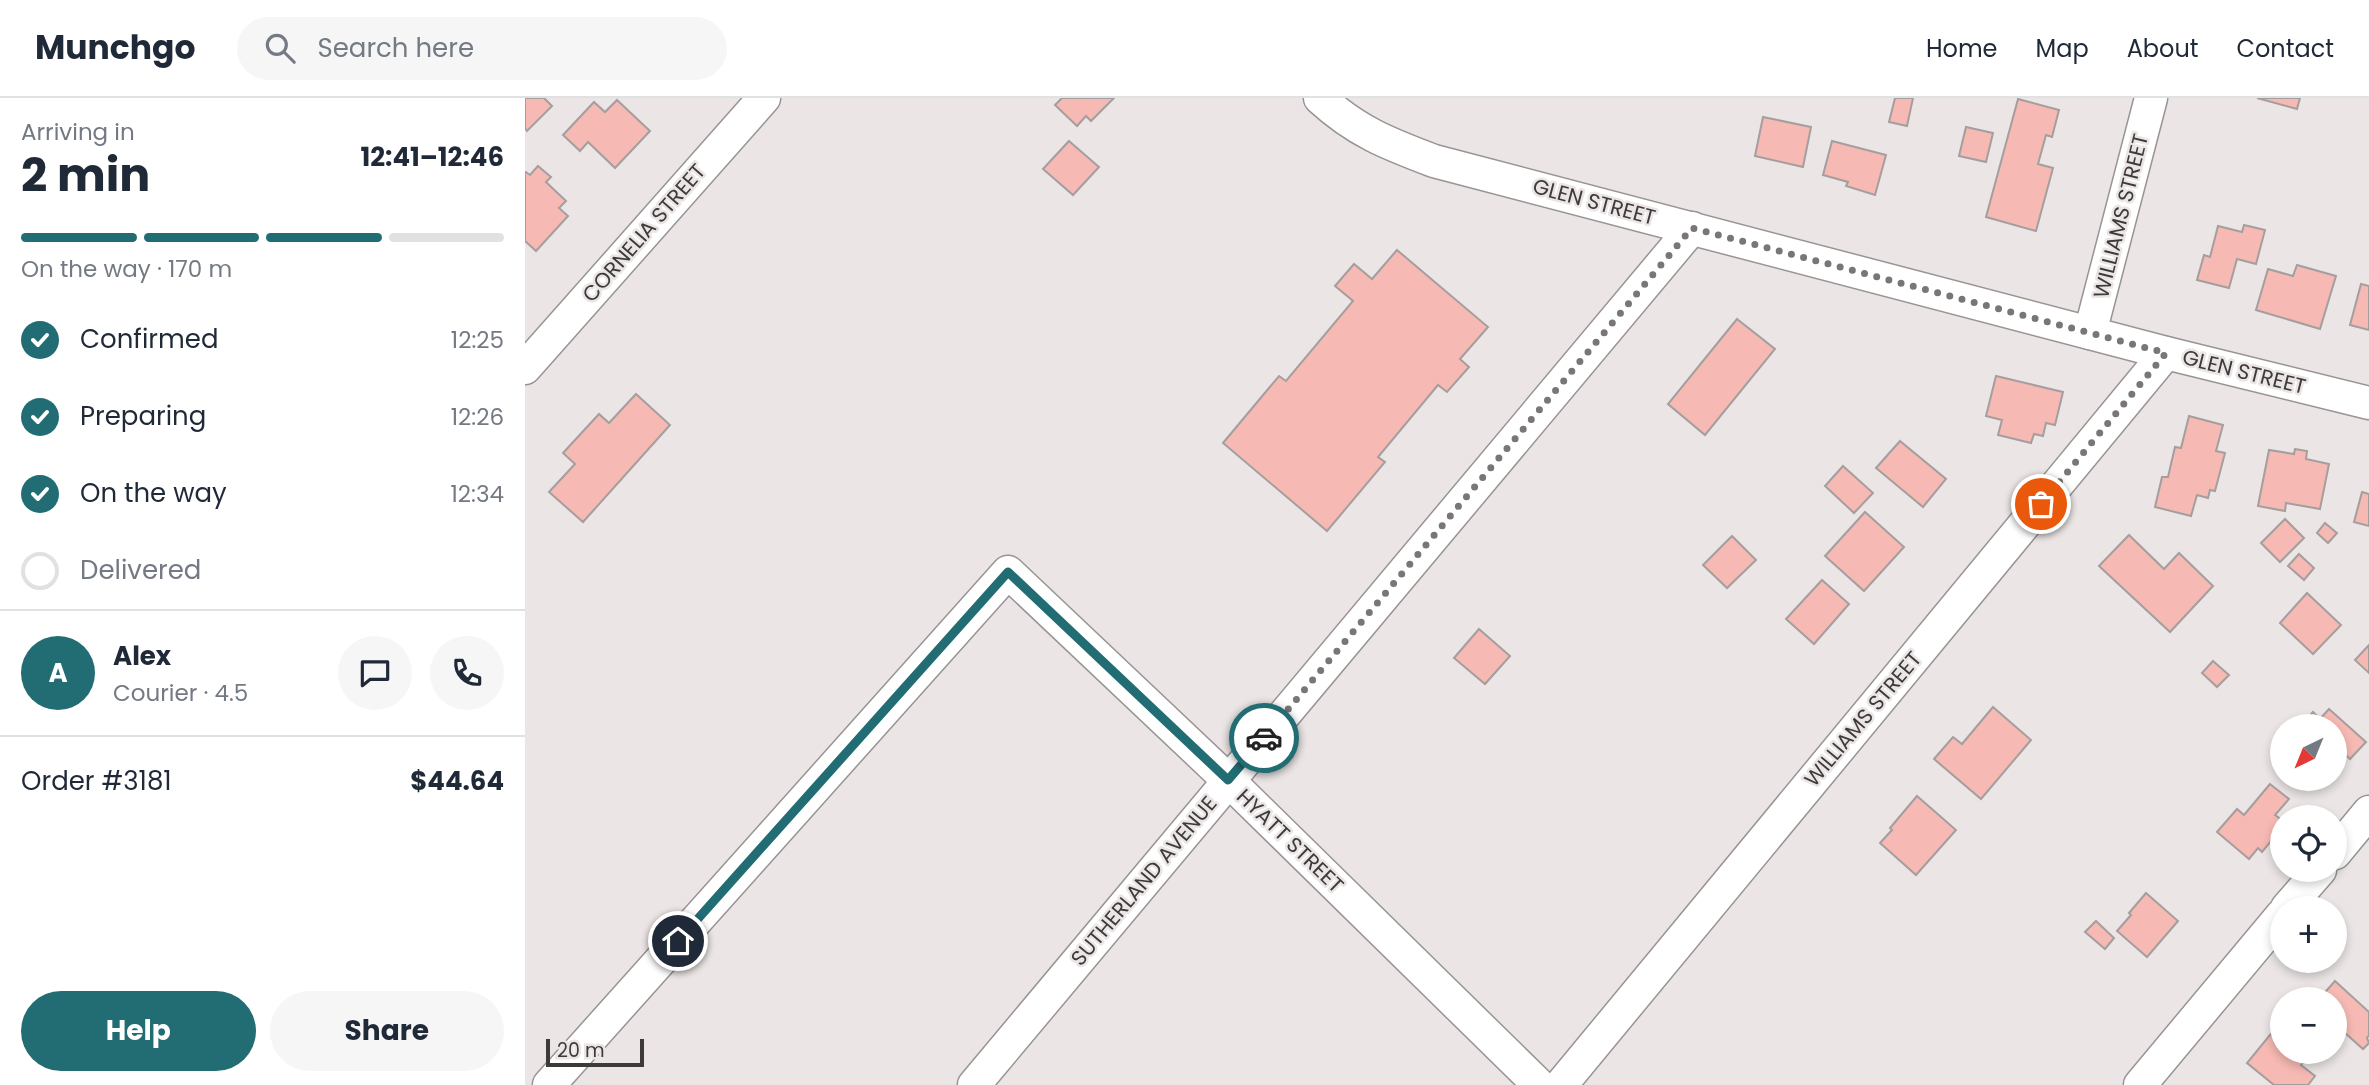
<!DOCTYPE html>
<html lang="en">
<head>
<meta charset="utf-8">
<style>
	body { margin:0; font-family:Poppins,sans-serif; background:#f6f6f7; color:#1f2937; height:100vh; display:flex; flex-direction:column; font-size:26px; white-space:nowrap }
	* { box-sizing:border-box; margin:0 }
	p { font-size:23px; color:#747a83 }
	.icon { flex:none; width:38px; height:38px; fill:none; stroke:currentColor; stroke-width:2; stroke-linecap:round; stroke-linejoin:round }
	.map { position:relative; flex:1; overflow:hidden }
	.side { display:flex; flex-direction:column; background:#fff; width:525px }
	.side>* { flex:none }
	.needle { width:46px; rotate:223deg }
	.fabs { position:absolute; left:1745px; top:616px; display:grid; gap:14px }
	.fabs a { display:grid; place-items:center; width:77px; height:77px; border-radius:50%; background:#fff; box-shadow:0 4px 10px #0003; font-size:35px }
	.scale { position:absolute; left:21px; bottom:18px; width:98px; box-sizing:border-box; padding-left:7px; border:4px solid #3d3a3a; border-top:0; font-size:19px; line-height:24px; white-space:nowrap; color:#3d3a3a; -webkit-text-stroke:5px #ebe5e5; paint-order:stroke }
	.pin { position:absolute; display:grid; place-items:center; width:60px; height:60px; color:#fff; margin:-30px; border:4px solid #fff; border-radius:50%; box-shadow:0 2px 7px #0007 }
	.courier { position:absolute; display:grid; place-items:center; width:70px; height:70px; margin:-35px; border:5px solid #226c74; border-radius:50%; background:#fff; color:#222; box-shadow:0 2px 9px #0007 }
	.summary em { font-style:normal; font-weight:700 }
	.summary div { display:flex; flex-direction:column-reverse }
	.summary { display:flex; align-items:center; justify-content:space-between; height:119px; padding:0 21px }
	h1 { font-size:46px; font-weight:700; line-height:52px }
	.bar { display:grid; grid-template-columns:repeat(4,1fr); gap:10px 7px; align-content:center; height:84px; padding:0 21px }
	.bar i { height:9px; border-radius:5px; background:#e0e1e3 }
	.bar .selected { background:#226c74 }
	.bar p { grid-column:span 4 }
	.line { display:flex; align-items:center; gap:18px; padding:0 21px; border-top:2px solid #e0e1e3 }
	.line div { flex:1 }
	.round { display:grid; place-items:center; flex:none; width:74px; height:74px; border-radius:37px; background:#f6f6f7 }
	ol { padding:0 21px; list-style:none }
	li { display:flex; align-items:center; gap:21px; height:77px }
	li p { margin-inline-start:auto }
	li .icon { padding:7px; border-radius:50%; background:#226c74; color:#fff; stroke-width:4 }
	li:last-child { color:#747a83 }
	li i { width:38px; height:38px; border:4px solid #e0e1e3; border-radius:50% }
	.primary-button { display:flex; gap:14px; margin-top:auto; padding:14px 21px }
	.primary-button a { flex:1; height:80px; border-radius:42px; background:#226c74; color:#fff; font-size:28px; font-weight:700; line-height:80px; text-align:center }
	.primary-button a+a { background:#f6f6f7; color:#1f2937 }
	header { display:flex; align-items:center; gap:42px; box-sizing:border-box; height:98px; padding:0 35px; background:#fff; border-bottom:2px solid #e0e1e3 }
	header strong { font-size:33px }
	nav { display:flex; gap:38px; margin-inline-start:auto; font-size:24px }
	.search { width:490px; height:63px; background:#f6f6f7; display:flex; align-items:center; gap:18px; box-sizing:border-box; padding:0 24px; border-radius:38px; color:#747a83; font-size:26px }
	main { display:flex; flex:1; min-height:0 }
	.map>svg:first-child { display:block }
	.building { fill:#f6b9b3; stroke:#a49e9e; stroke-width:2 }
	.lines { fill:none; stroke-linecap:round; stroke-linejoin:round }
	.street-casing { stroke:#999493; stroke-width:35 }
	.street { stroke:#fff; stroke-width:32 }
	.done { stroke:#7a7676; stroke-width:7; stroke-dasharray:0 12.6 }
	.route { stroke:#226c74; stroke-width:9 }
	.labels { text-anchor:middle; stroke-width:5; stroke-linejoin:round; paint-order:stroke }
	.street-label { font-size:21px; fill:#3d3a3a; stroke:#ebe5e5 }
</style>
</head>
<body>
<header>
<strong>Munchgo</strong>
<div class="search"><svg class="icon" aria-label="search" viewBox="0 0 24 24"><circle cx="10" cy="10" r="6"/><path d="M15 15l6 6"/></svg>Search here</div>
<nav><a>Home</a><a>Map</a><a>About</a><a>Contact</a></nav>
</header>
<main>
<section class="side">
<div class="summary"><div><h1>2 min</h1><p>Arriving in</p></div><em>12:41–12:46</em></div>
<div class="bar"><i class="selected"></i><i class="selected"></i><i class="selected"></i><i></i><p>On the way · 170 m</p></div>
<ol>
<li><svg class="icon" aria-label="check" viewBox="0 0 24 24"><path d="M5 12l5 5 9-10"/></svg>Confirmed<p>12:25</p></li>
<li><svg class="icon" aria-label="check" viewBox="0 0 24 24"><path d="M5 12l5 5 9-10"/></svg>Preparing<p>12:26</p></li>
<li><svg class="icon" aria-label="check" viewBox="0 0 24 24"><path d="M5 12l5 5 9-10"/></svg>On the way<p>12:34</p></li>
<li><i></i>Delivered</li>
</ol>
<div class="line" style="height:126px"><b class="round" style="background:#226c74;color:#fff">A</b><div><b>Alex</b><p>Courier · 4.5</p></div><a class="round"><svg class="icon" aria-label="chat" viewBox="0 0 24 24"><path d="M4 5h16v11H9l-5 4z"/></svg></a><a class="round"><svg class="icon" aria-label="phone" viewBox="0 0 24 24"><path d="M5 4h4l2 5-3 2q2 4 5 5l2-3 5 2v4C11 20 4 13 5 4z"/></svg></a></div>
<div class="line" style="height:91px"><div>Order #3181</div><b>$44.64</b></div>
<div class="primary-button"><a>Help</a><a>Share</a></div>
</section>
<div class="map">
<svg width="1844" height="987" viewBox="0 0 1844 987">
	<rect width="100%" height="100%" fill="#ebe5e5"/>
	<!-- building -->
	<g class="building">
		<path d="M0,0h19l8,8 -25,25 -2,-3z"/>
		<path d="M537,0h52l-23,23 -5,-5 -9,10 -22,-21z"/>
		<path d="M1370,0h18l-6,28 -18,-4z"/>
		<path d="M1732,0h43l-3,11z"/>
		<path d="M1493,1l41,11 -7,27 -6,-2 -8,29 15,4 -17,63 -50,-14z"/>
		<path d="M92,2l33,31 -35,37 -27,-26 -8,9 -17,-16 31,-33 11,10z"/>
		<path d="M1238,19l48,10 -8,40 -48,-11z"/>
		<path d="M1441,29l27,6 -7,29 -27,-6z"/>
		<path d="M544,43l30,26 -26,28 -30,-26z"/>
		<path d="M1307,43l54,14 -11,40 -29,-9 2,-4 -25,-7z"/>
		<path d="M13,68l13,11 -5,5 20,19 -7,7 9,8 -32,35 -11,-10v-68l1,-1 4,3z"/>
		<path d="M1719,127l21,5 -9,34 -19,-5 -8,29 -32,-8 7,-25 6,2 8,-31 24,6z"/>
		<path d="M872,152l91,77 -28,32 9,8 -22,25 -9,-7 -60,72 7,5 -58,69 -104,-88 56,-67 7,5 67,-80 -18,-15 19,-22 18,15z"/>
		<path d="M1772,167l39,11 -16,53 -64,-19 12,-41 25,7z"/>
		<path d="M1836,186l8,2v44l-19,-5z"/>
		<path d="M1212,221l38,30 -70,86 -37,-31z"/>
		<path d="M1471,278l67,16 -8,33 -9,-2 -3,13 -9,-2 -3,9 -33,-8 4,-15 -16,-4z"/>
		<path d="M111,296l34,31 -87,97 -34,-30 26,-28 -12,-11 36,-39 10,9z"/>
		<path d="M1664,318l34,9 -7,26 9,2 -10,38 -5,-1 -2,8 -11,-3 -6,21 -36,-9 7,-30h6l7,-30 6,1z"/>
		<path d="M1375,343l46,38 -23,28 -47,-39z"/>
		<path d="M1770,351l12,2 -1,8 23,5 -9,45 -34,-6 -1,8 -27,-5 11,-56 25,4z"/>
		<path d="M1318,368l30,27 -19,20 -29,-27z"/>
		<path d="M1837,394l7,2v32l-15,-4z"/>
		<path d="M1340,414l39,35 -40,44 -39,-35z"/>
		<path d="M1760,421l19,19 -24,24 -19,-19z"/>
		<path d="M1800,425l12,10 -9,10 -11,-10z"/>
		<path d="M1604,437l35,34 15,-16 34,33 -43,46 -71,-66z"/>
		<path d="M1207,438l24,24 -29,28 -24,-23z"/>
		<path d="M1774,456l15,14 -10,12 -16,-14z"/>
		<path d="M1297,482l27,24 -35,40 -28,-25z"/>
		<path d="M1782,495l34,32 -28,29 -33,-31z"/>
		<path d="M954,531l31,27 -25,28 -31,-26z"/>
		<path d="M1844,547v28l-14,-13z"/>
		<path d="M1688,563l16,14 -12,12 -15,-14z"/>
		<path d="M1468,609l38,33 -50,59 -47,-40 19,-22 9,7z"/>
		<path d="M1804,611l37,33 -16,17 -11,-10 -4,5v-28h-35l13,-14 7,7z"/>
		<path d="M1745,686l19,15 -14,16 7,5v8l-20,24 -4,-4 -9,11 -32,-27 20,-23 7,6z"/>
		<path d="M1392,698l39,34 -40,45 -36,-32 12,-13 -2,-2z"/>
		<path d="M1621,795l32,28 -31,36 -30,-26 14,-16 -2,-2z"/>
		<path d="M1571,823l18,17 -9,11 -20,-17z"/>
		<path d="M1810,883l34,31v23l-2,3 2,5 -6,6 -28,-25v-25h-16z"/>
		<path d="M1749,932l8,7v15h18l7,6 -6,7 14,11 -7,9h-34l-27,-22z"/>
	</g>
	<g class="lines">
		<!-- street casing -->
		<g class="street-casing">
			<g id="street">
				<path d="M795,0c37,34 69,46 114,63l732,192 203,50"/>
				<path d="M1565,235l61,-235"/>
				<path d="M0,270l239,-270"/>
				<path d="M1810,755l34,-41"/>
				<path d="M1762,810l33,-38"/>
				<path d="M24,987l459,-513 220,208 311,305"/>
				<path d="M449,987l718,-857"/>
				<path d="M1036,987l605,-732"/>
				<path d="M1615,987l142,-170"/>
			</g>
		</g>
		<!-- street -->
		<use href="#street" class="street"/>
	</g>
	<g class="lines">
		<!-- done -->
		<path class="done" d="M739,640l428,-510 474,125 -125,151"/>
		<!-- route -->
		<path class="route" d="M153,843l330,-369 220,208 36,-42"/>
	</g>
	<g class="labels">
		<!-- street labels -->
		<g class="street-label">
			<text transform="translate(1069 104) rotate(15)" y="7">GLEN STREET</text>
			<text transform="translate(1596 118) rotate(-76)" y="7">WILLIAMS STREET</text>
			<text transform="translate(119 135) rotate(-49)" y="7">CORNELIA STREET</text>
			<text transform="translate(1719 274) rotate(14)" y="7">GLEN STREET</text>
			<text transform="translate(1338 621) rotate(-50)" y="7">WILLIAMS STREET</text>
			<text transform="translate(765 743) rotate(44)" y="7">HYATT STREET</text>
			<text transform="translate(619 783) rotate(-50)" y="7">SUTHERLAND AVENUE</text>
		</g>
	</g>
</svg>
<div class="fabs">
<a><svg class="needle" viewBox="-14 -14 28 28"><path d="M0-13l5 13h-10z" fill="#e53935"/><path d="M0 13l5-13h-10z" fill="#747a83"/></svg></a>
<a><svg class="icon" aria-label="locate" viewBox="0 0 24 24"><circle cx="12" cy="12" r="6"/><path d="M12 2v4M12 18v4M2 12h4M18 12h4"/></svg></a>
<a>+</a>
<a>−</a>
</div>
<div class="scale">20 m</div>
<div class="pin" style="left:1516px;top:406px;background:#ea580c"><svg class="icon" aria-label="bag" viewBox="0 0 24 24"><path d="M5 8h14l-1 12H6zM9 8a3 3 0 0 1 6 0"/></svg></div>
<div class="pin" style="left:153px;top:843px;background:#1f2937"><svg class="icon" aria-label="home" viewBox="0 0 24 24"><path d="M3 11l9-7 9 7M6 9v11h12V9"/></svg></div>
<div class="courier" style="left:739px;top:640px"><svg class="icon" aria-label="car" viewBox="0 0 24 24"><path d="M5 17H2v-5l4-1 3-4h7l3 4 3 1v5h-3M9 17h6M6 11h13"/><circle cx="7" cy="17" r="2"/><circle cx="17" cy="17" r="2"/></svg></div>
</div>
</main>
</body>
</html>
